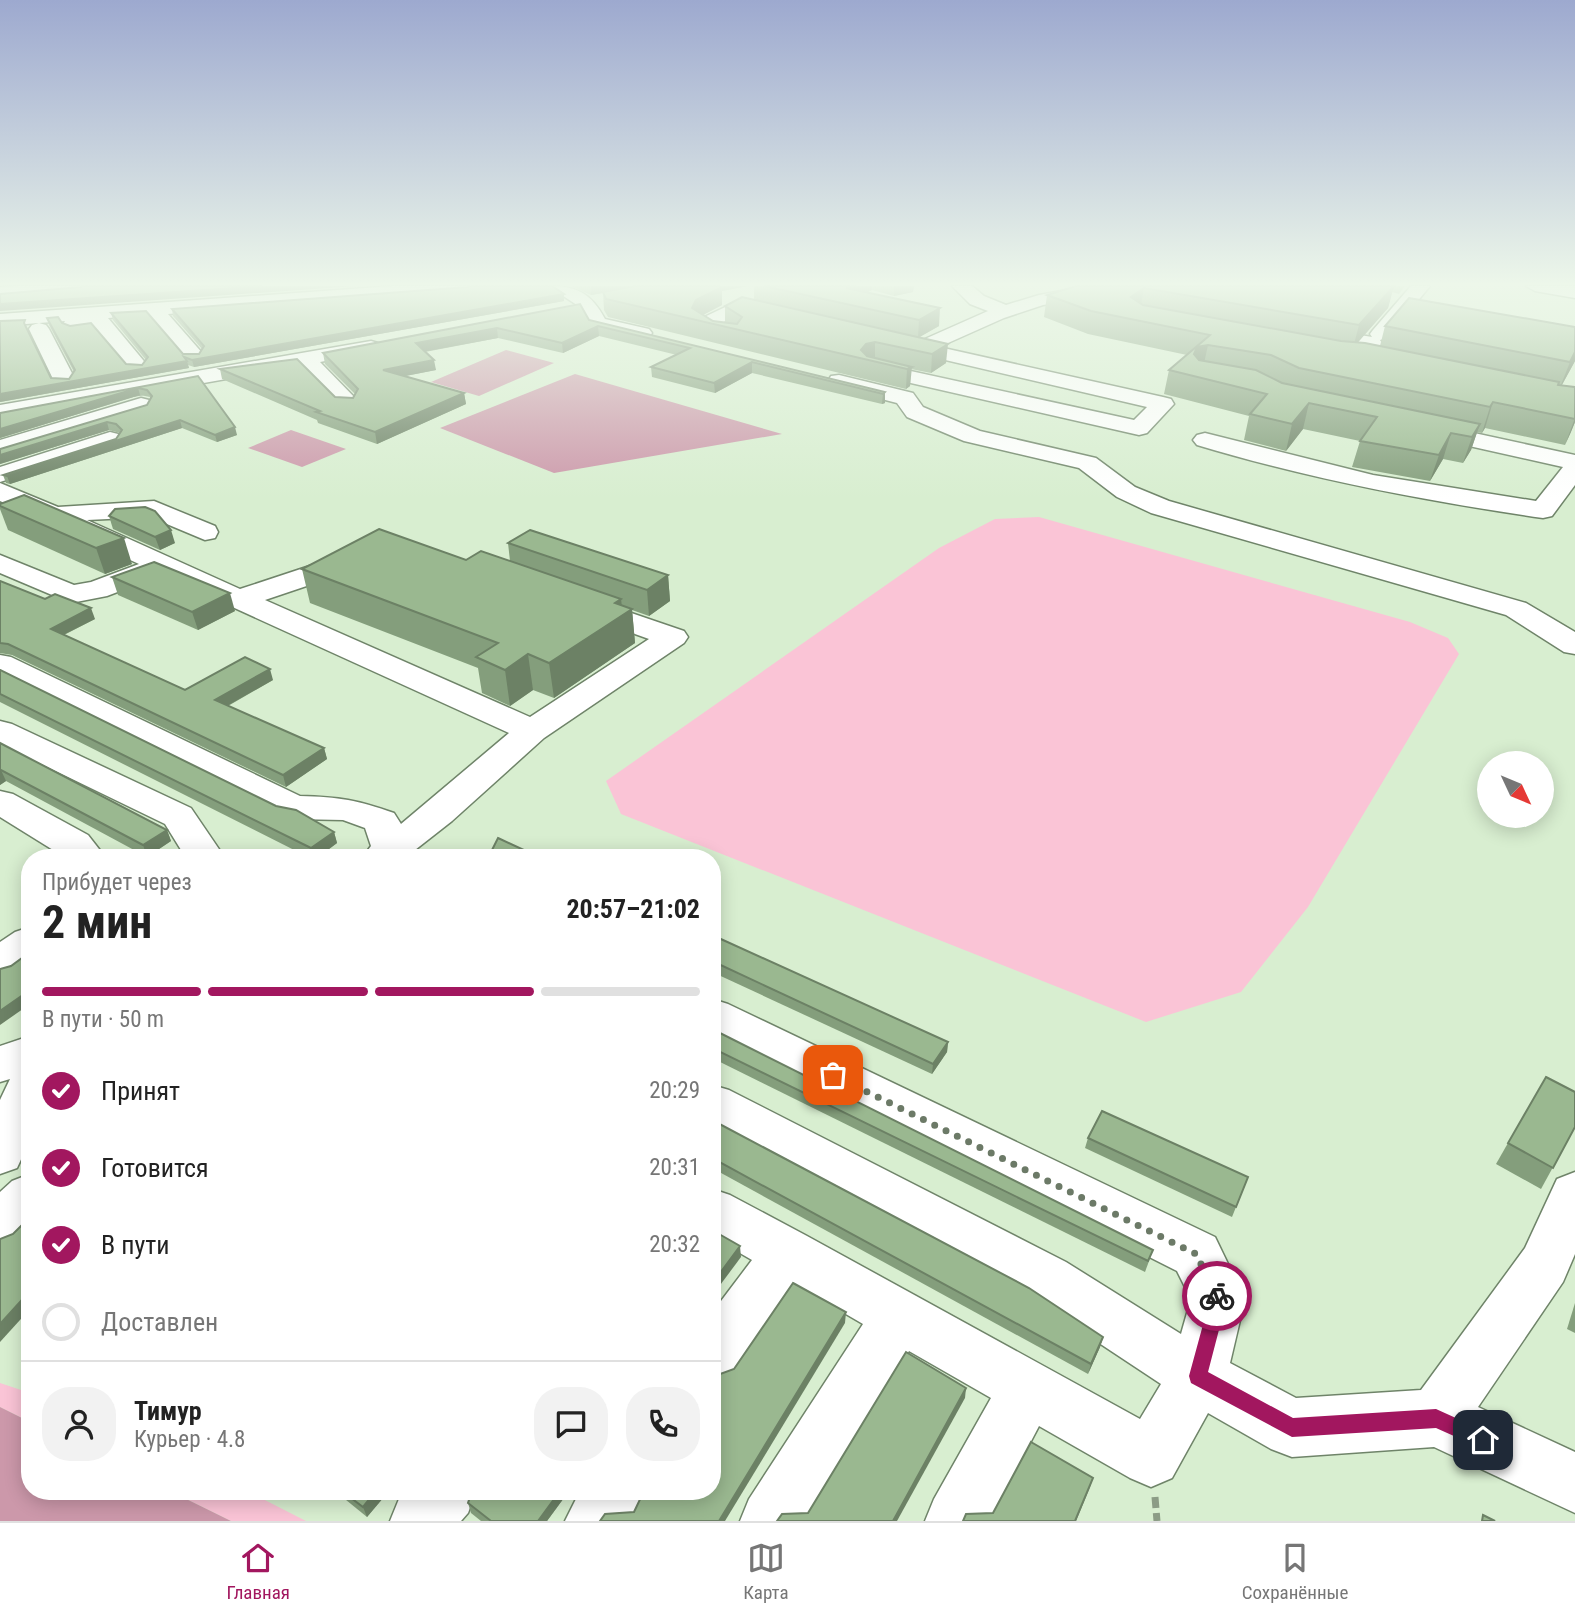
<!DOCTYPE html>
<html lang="ru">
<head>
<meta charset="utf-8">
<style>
	body { margin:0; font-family:"Roboto Condensed",sans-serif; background:#f2f2f2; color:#222; height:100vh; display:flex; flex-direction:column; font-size:26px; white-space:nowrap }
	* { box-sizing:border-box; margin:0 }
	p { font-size:23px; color:#767676 }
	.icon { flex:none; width:38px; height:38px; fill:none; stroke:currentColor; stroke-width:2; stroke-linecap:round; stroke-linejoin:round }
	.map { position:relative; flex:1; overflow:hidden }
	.panel { position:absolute; left:21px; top:849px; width:700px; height:651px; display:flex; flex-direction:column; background:#fff; border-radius:28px; box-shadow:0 4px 18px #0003 }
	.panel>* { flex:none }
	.needle { width:46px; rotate:134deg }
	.tools { position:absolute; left:1477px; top:751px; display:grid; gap:14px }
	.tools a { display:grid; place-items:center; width:77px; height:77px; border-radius:50%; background:#fff; box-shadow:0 4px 18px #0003; font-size:35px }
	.pin { position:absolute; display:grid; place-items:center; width:60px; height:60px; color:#fff; margin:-30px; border-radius:14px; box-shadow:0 4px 10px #0006 }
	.courier { position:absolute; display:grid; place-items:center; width:70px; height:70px; margin:-35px; border:5px solid #a2175f; border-radius:50%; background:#fff; color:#222; box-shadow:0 2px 9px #0007 }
	.headline em { font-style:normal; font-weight:700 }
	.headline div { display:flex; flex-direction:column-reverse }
	.headline { display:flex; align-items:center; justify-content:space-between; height:119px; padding:0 21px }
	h1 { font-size:46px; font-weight:700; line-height:52px }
	.bar { display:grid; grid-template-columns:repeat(4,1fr); gap:10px 7px; align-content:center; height:84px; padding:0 21px }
	.bar i { height:9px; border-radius:5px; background:#e0e0e0 }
	.bar .selected { background:#a2175f }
	.bar p { grid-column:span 4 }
	.line { display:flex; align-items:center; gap:18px; padding:0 21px; border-top:2px solid #e0e0e0 }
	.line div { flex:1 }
	.round { display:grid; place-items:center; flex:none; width:74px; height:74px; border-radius:28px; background:#f2f2f2 }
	ol { padding:0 21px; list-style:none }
	li { display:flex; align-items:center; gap:21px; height:77px }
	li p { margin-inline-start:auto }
	li .icon { padding:7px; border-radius:50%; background:#a2175f; color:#fff; stroke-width:4 }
	li:last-child { color:#767676 }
	li i { width:38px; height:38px; border:4px solid #e0e0e0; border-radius:50% }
	.tab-bar { display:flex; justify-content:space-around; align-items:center; height:98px; border-top:2px solid #e0e0e0; background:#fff; font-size:19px; color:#767676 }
	.tab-bar a { display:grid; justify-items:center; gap:4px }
	.tab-bar .selected { color:#a2175f }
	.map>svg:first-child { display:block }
	.green { fill:#fac4d6 }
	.water { fill:#cc98aa }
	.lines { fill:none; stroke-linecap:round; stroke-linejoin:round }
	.minor-casing { stroke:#6f8469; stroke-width:3 }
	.path { stroke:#8c9c86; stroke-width:7; stroke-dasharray:11 5; stroke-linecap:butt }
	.minor { fill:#fff; fill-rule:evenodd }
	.wall { fill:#849e7c }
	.shaded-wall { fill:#6c8165 }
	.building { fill:#9ab890; stroke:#6c8165; stroke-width:2 }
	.route { fill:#a2175f }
	.done { stroke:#6c7a67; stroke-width:7; stroke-dasharray:0 12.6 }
</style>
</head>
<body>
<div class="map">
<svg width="1575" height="1521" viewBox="0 0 1575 1521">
	<rect width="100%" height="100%" fill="#d8eed0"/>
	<!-- green -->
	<g class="green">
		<path d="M1039,517l371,105 38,16 11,16 -151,253 -67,85 -95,30 -525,-208 -15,-33 333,-233 56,-29z"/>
		<path d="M0,1383l30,10v29l-30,-15z"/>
		<path d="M170,1491h77l59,30h-75z"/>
	</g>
	<!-- water -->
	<g class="water">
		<path d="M506,350l48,13 -75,33 -48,-14z"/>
		<path d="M575,374l207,60 -228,39 -114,-45z"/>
		<path d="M291,430l55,19 -44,18 -54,-19z"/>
		<path d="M0,1407l30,15v69h140l61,30h-231z"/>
	</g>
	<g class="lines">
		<!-- minor casing -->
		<g class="minor-casing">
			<g id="minor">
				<path d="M18,286h74l-9,5 -83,8v-12z"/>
				<path d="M393,286h85l-9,5 -301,23 36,41 -3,4h-14l-38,-44 -41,3 40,48 -4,4h-14l-36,-43 -21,3 -7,-2 -3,-4 2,-3 -65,5v-12z"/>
				<path d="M548,286c29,0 43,7 57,33l44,10 3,4 -3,4 -7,2 -51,-12 -11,-20z"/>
				<path d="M952,286h20l12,10 22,9 33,-10 39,-7 66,3 21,-5h21l-12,10 -18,5 -78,-1 -35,5 -39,13 -65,29 224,50 8,2 3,5 -27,29 -8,2 -272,-62 -4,-4 4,-4 7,-2 260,57 13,-13 -253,-59 -3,-4 3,-4 7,-2 17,4 70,-31 -18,-7z"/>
				<path d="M1411,286h19l-43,52 -7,2 2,3 -3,4 -7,2 -59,-10 -7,-2 -3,-4 3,-4 7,-2 59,10 -2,-3 3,-4z"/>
				<path d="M1526,286h49v12l-40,-7z"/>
				<path d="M740,300l35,9 3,4 -10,6 -26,-7 -22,12 20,12 -3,4h-14l-25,-12 -3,-4 3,-4z"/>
				<path d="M39,323l7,2 3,4 26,50 -3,5h-16l-3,-5 -24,-50 3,-4z"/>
				<path d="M371,341l7,2 3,4 -3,4 -58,11 38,39 -3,5h-16l-39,-40 -300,53v-14z"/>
				<path d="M839,375l74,18 10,14 57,24 116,27 39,29 34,14 357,102 49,29v22l-11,-2 -58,-37 -355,-102 -34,-16 -38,-29 -115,-27 -57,-24 -10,-14 -66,-17 -3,-5 3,-5z"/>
				<path d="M141,398l8,2 3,5 -3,5 -149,45v-15z"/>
				<path d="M1428,423l147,32v30l-23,31 -9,2c-117,-17 -233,-39 -346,-73l-4,-5 4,-5 8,-2 168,42 163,26 27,-34 -143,-32 -4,-5 4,-5z"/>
				<path d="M110,432l8,2 4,5 -4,5 -118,38v-15z"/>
				<path d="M0,483l58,24 96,-6 61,25 3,6 -3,6 -10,2 -55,-23 -63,3 153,69 100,-33 10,-2 10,2 4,6 -4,6 -95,32 265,117 119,-78 -70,-25 -5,-6 5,-6 10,-3 10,3 85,29 4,6 -4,6 -140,95 -92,83 -37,29 5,8h-58l9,-12 -6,-18 -22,-8 -49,-1 -13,-4 -281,-139v-21l11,2 289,139c40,1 57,4 94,17l7,11 108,-91 -347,-158 -55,21 -36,7 -71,-30v-18l74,30 17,-3 48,-18 -139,-63z"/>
				<path d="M0,721l12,3 179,84 34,50h-39l-21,-34 -165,-80z"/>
				<path d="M0,791l13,3 75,41 18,23h-40l-66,-41z"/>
				<path d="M30,927v36l-15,11 -15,4v-36l15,-10z"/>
				<path d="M712,999l16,5 487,233 30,62 -15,64 66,35 125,-8 104,-142 32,-69 18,-7v82l-12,28 -85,125 97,45v61l-141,-66 -142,10 -21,-8 -63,-36 -36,65 -21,9 -21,-9 -91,-52 -50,95h-64l9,-22 57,-101 -82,-47 -103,170h-66l9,-22 114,-175 -67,-39 -64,93 -20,8v-73l40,-53 -40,-23v-48l18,6 77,41 333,183 21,-35 -133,-88 -316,-169v-42l17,5 337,172 115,72 10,-35 -14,-28 -465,-235z"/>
				<path d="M30,1036v104l-13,28 -17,6v-74l10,-21 -10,3v-36z"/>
				<path d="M30,1174v56l-12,12 -18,7v-57l12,-11z"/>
				<path d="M406,1491h70l-8,22 -7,8h-71l9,-22z"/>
				<path d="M580,1491h67l-14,30h-68z"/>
			</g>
		</g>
		<!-- path -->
		<path class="path" d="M1155,1497l2,24"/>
		<!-- minor -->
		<use href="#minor" class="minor"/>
	</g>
	<!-- wall -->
	<g class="wall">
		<path d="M571,286h177l-26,5v14l-19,10 10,6 12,2v-17l29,-6v-14h160l-1,6 -19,4 -22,-6 -5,2 72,34 -20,11 27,26 -15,10 -20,-4 -1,17 -4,3 -298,-72 -4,-7 -1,-17 -12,2z"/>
		<path d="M1076,286h329l-6,8 -7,-2 -4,16 -30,34 22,4 5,-20 190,35 -13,24 13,2v35l-10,23 -80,-17 -3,5 -5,-1 -6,18 -8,13 -20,-4 -13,22 -78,-14 8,-26 -57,-12 -17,22 -42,-11 5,-24 -85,-22 5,-24 18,-15 -99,-21 -44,-17 3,-22z"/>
		<path d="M564,294v7l-370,66 -6,-2 1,3 -189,34 28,-75 -1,2 24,49 18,1 5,-7 -25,-47 -2,-7 15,5 64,41 16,1 4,-5 -33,-40 -2,-7 72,41h16l3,-5 -29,-33 -1,-7z"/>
		<path d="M580,304l9,16 296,72v11l-3,1 -130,-31 -37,20 -63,-16 -1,-10 26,-12 -78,-19 -36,17 -65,-15 -73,14 11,18 -31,6 59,17 2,11 -89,40 -59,-21 -1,-3 -95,-41 -2,-10 115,28 18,1 2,-4 -30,-30 -2,-11z"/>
		<path d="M198,376l39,59 -20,7 -35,-14 -172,56 -4,-1 -3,-8 113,-36 4,-6 -11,-3 -109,34v-15l147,-44 4,-6 -1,-2 -10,-2 -140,43v-25z"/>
		<path d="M0,504l132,60 -27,10 -97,-44 -8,-21z"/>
		<path d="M109,516l66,27 -15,7 -47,-21z"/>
		<path d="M508,543l160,32 2,26 -21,15 -17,-6 3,33 -81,55 -21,-8 -23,16 -28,-13 -4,-25 -168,-65 -8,-34 164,-9 44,1z"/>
		<path d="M112,577l123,34 -37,19 -80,-35z"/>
		<path d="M0,581l95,38 -31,16 121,55 88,-10 -45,26 96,42 3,11 -41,28 -274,-132 -12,-2z"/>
		<path d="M0,670l276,136 58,26 3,11 -20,15h-7l-310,-156z"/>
		<path d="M0,743l167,87 4,11 -24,16 -141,-76 -6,4z"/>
		<path d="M712,935l236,107 -1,10 -15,22 -220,-102z"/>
		<path d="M712,1029l441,221 -8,22 -433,-214z"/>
		<path d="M712,1120l391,217 -3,10 -12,27 -376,-206z"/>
		<path d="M1575,1127l-34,62 -45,-25 12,-21z"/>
		<path d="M1088,1138l160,39 -16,40 -147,-69z"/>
		<path d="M1575,1303v30l-8,-4z"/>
		<path d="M335,1491h54l-22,26z"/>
		<path d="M569,1491l-22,30h-66l-10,-8 -3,-10z"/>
	</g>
	<!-- shaded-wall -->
	<g class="shaded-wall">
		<path d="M263,286h94l-357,25v-7z"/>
		<path d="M591,286h51l-51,9z"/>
		<path d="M715,286h33l-26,5v14l-25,13 -5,-10 4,-8z"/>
		<path d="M856,286h16v4l-8,4 -18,-6z"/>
		<path d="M894,286h20l-1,6 -19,4z"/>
		<path d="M1394,286l-6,22 -35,40 6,-23z"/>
		<path d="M1144,288l-4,22 -9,-13z"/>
		<path d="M564,294v7l-370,66 -2,-7z"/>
		<path d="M940,308l-1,18 -21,12 1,-18z"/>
		<path d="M598,326l1,10 -36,17 -1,-10z"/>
		<path d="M497,328l1,10 -81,15 -1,-10z"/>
		<path d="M875,342v18l-3,1 -11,-11 5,-6z"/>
		<path d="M948,344l-2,19 -15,10 1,-19z"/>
		<path d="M1208,345l-5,23 -9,-14 3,-7z"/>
		<path d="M1575,352v9l-16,29 11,-28z"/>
		<path d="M434,360l2,10 -51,10 -2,-10z"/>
		<path d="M187,361l2,7 -189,34v-8z"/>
		<path d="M752,362v11l-37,20 -1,-10z"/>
		<path d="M912,367l-2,19 -4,3 1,-20z"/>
		<path d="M138,388l2,7 -140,43v-9z"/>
		<path d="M885,392v11l-3,1 1,-10z"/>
		<path d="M464,393l2,11 -89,40 -2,-12z"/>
		<path d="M1493,402l-8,26 -3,5 8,-26z"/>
		<path d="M1309,403l-6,26 -17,22 6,-27z"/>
		<path d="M1575,418v4l-4,10 -6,13z"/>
		<path d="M180,420l2,8 -172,56 -3,-8z"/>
		<path d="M107,422l2,8 -109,34v-9z"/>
		<path d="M1480,424l-9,26 -8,13 9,-26z"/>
		<path d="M235,427l2,8 -20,7 -2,-7z"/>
		<path d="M1451,433l-8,26 -13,22 9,-26z"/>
		<path d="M171,530l4,13 -15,7 -5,-13z"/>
		<path d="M124,538l8,26 -27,10 -9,-26z"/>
		<path d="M668,575l2,26 -21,15 -2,-26z"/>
		<path d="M230,593l5,18 -37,19 -6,-18z"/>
		<path d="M621,599l2,16 9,-6 3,34 -81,55 -5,-35 66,-60z"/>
		<path d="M91,608l4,11 -40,20 -4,-10z"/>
		<path d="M528,654l5,36 -23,16 -5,-36z"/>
		<path d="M270,669l3,11 -55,31 -3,-11z"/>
		<path d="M324,748l3,11 -41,28 -3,-12z"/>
		<path d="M0,770h1l5,11 -6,4z"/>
		<path d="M167,830l4,11 -24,16 -4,-12z"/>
		<path d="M334,832l3,11 -20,15h-3l-3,-10z"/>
		<path d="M30,990v14l-30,21v-14z"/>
		<path d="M948,1042l-1,10 -15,22 1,-10z"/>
		<path d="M740,1246l1,11 -29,39v-12z"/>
		<path d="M30,1291v18l-30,33v-18z"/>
		<path d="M846,1312l-1,11 -120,198h-6z"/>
		<path d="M1103,1337l-3,10 -12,27 3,-10z"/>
		<path d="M966,1388l-1,10 -68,123h-4z"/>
		<path d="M1093,1478l-3,9 -14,34h-1z"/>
		<path d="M376,1491h13l-22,26 -4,-10z"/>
		<path d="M560,1491h9l-22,30h-9z"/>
	</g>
	<!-- building -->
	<g class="building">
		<path d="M83,286h180l-263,18v-10l81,-7z"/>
		<path d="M470,286h82l12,8 -372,66 -8,-3 3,4 -187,33v-73l25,-1 -1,3 27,55 18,1 6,-9 -28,-52 11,-1 4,6 8,3 21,-3 35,41 16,1 6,-8 -37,-44 35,-2 37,43h16l5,-8 -32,-37 296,-22z"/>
		<path d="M635,286h85l2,1 -26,13 -4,8 21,13 24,3 5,-7 -17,-11 17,-9 206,47 -16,10 -57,-12 -9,2 -5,6 6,6 45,11 -5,2 -301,-70 -3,-7z"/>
		<path d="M764,286h92l-10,2 94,20 -21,12z"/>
		<path d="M1076,286h318l-35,39 -215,-37 -13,9 12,8 198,36 24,2 194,39 -1,3 17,2v32l-82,-17 -3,5 -191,-39 -28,-13 -63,-10 -11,2 -3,7 5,6 57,10 26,13 198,41 -8,13 -21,-4 -12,22 -79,-14 17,-24 -68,-14 -17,21 -42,-10 17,-20 -98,-24 41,-35 -119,-24 -44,-16z"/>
		<path d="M1409,298l166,29v25l-5,10 -185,-36z"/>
		<path d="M580,304l9,16 296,72 -2,2 -131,-32 -38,21 -63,-16 39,-19 -92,-22 -36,17 -65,-15 -81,15 18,17 -51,10 81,23 -89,39 -59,-20 4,-1 -100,-42 77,-10 38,38 18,1 5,-9 -35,-36z"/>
		<path d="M198,376l37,51 -20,8 -35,-15 -173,56 -4,-1 113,-36 6,-9 -6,-6 -9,-2 -107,33v-6l147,-44 5,-9 -5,-6 -9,-2 -138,41v-16z"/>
		<path d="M24,495l100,43 -28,10 -96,-42v-2z"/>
		<path d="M145,507l10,4 16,19 -16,7 -46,-21 6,-7z"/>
		<path d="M379,529l87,31 15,-9 140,48 -6,4 17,6 -83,54 -21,-9 -23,16 -29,-13 22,-14 -196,-74z"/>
		<path d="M530,530l138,45 -21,15 -139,-47z"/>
		<path d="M154,562l76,31 -38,19 -80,-35z"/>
		<path d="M0,581l45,18 10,-5 36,14 -40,21 134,61 60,-33 25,12 -55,31 109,48 -41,27 -275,-131 -8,-1z"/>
		<path d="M0,670l276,136 20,4 38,22 -23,16 -311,-154z"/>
		<path d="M0,743l167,87 -24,15 -142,-75h-1z"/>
		<path d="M498,838l43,20h-53z"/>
		<path d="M30,935v55l-30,21v-42l11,-3 15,-11 2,-19z"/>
		<path d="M712,935l236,107 -15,22 -221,-103z"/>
		<path d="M712,1029l441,221 -5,11 -436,-213z"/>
		<path d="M1546,1077l29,15v35l-22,41 -45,-25z"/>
		<path d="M1102,1111l146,66 -12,30 -148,-69z"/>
		<path d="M712,1120l317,168 74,49 -12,27 -379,-206z"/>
		<path d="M30,1196v95l-30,33v-85l13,-5 13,-13 1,-22z"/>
		<path d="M712,1230l28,16 -28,38z"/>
		<path d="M793,1283l53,29 -127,209h-119l5,-7 29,-2 10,-21h68v-114l22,-8z"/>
		<path d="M906,1352l60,36 -73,133h-116l5,-7 26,-1z"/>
		<path d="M1031,1442l62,36 -18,43h-112l3,-7 27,-1z"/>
		<path d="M342,1491h34l-13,16z"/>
		<path d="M472,1491h88l-22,30h-47l-23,-18z"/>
		<path d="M1483,1515l12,6h-13z"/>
	</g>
	<!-- sky -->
	<linearGradient id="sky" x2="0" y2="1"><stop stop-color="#9da9cf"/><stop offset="0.57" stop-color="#edf7ea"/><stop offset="1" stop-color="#edf7ea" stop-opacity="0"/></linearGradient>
	<rect width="1575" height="499" fill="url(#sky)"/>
	<!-- route -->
	<path class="route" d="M1217,1287l6,3 4,9 -19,73 85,46 143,-9 53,24 3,7 -3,7 -6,2 -47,-21 -144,9 -101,-54 -2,-7 21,-77 -2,-3 2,-6z"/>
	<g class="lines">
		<!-- done -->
		<path class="done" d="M833,1075l363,179 21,42"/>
	</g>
</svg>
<div class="tools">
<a><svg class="needle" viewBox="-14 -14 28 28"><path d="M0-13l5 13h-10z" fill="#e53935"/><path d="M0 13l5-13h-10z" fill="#767676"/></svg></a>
</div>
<div class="pin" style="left:833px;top:1075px;background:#ea580c"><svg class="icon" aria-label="bag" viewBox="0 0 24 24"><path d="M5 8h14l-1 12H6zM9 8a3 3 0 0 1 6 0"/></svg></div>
<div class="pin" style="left:1483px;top:1440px;background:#1f2937"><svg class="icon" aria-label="home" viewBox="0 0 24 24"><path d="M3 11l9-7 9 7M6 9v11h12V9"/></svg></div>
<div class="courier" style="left:1217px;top:1296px"><svg class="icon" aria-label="bike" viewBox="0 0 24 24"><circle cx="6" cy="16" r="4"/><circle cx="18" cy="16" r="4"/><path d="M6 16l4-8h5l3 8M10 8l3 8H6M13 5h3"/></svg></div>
<section class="panel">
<div class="headline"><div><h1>2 мин</h1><p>Прибудет через</p></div><em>20:57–21:02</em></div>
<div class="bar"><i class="selected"></i><i class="selected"></i><i class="selected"></i><i></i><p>В пути · 50 m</p></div>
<ol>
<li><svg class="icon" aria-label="check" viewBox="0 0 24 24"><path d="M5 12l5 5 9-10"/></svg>Принят<p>20:29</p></li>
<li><svg class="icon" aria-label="check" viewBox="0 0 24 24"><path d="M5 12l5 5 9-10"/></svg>Готовится<p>20:31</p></li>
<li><svg class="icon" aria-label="check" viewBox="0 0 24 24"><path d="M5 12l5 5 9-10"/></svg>В пути<p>20:32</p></li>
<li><i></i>Доставлен</li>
</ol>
<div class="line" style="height:126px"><a class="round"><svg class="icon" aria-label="person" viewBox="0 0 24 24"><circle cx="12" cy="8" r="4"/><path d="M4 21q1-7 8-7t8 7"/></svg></a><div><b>Тимур</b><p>Курьер · 4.8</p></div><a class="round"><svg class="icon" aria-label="chat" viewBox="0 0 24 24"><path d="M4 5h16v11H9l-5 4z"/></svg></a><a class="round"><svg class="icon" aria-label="phone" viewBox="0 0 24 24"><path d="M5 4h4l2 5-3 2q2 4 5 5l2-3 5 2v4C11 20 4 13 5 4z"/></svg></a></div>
</section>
</div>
<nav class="tab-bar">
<a class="selected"><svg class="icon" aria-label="home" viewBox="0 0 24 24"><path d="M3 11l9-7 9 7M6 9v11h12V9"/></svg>Главная</a>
<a><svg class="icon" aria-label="map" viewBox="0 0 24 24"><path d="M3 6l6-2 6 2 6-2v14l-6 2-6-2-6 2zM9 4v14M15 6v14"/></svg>Карта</a>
<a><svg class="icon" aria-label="saved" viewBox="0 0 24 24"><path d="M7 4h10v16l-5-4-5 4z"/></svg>Сохранённые</a>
</nav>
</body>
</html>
